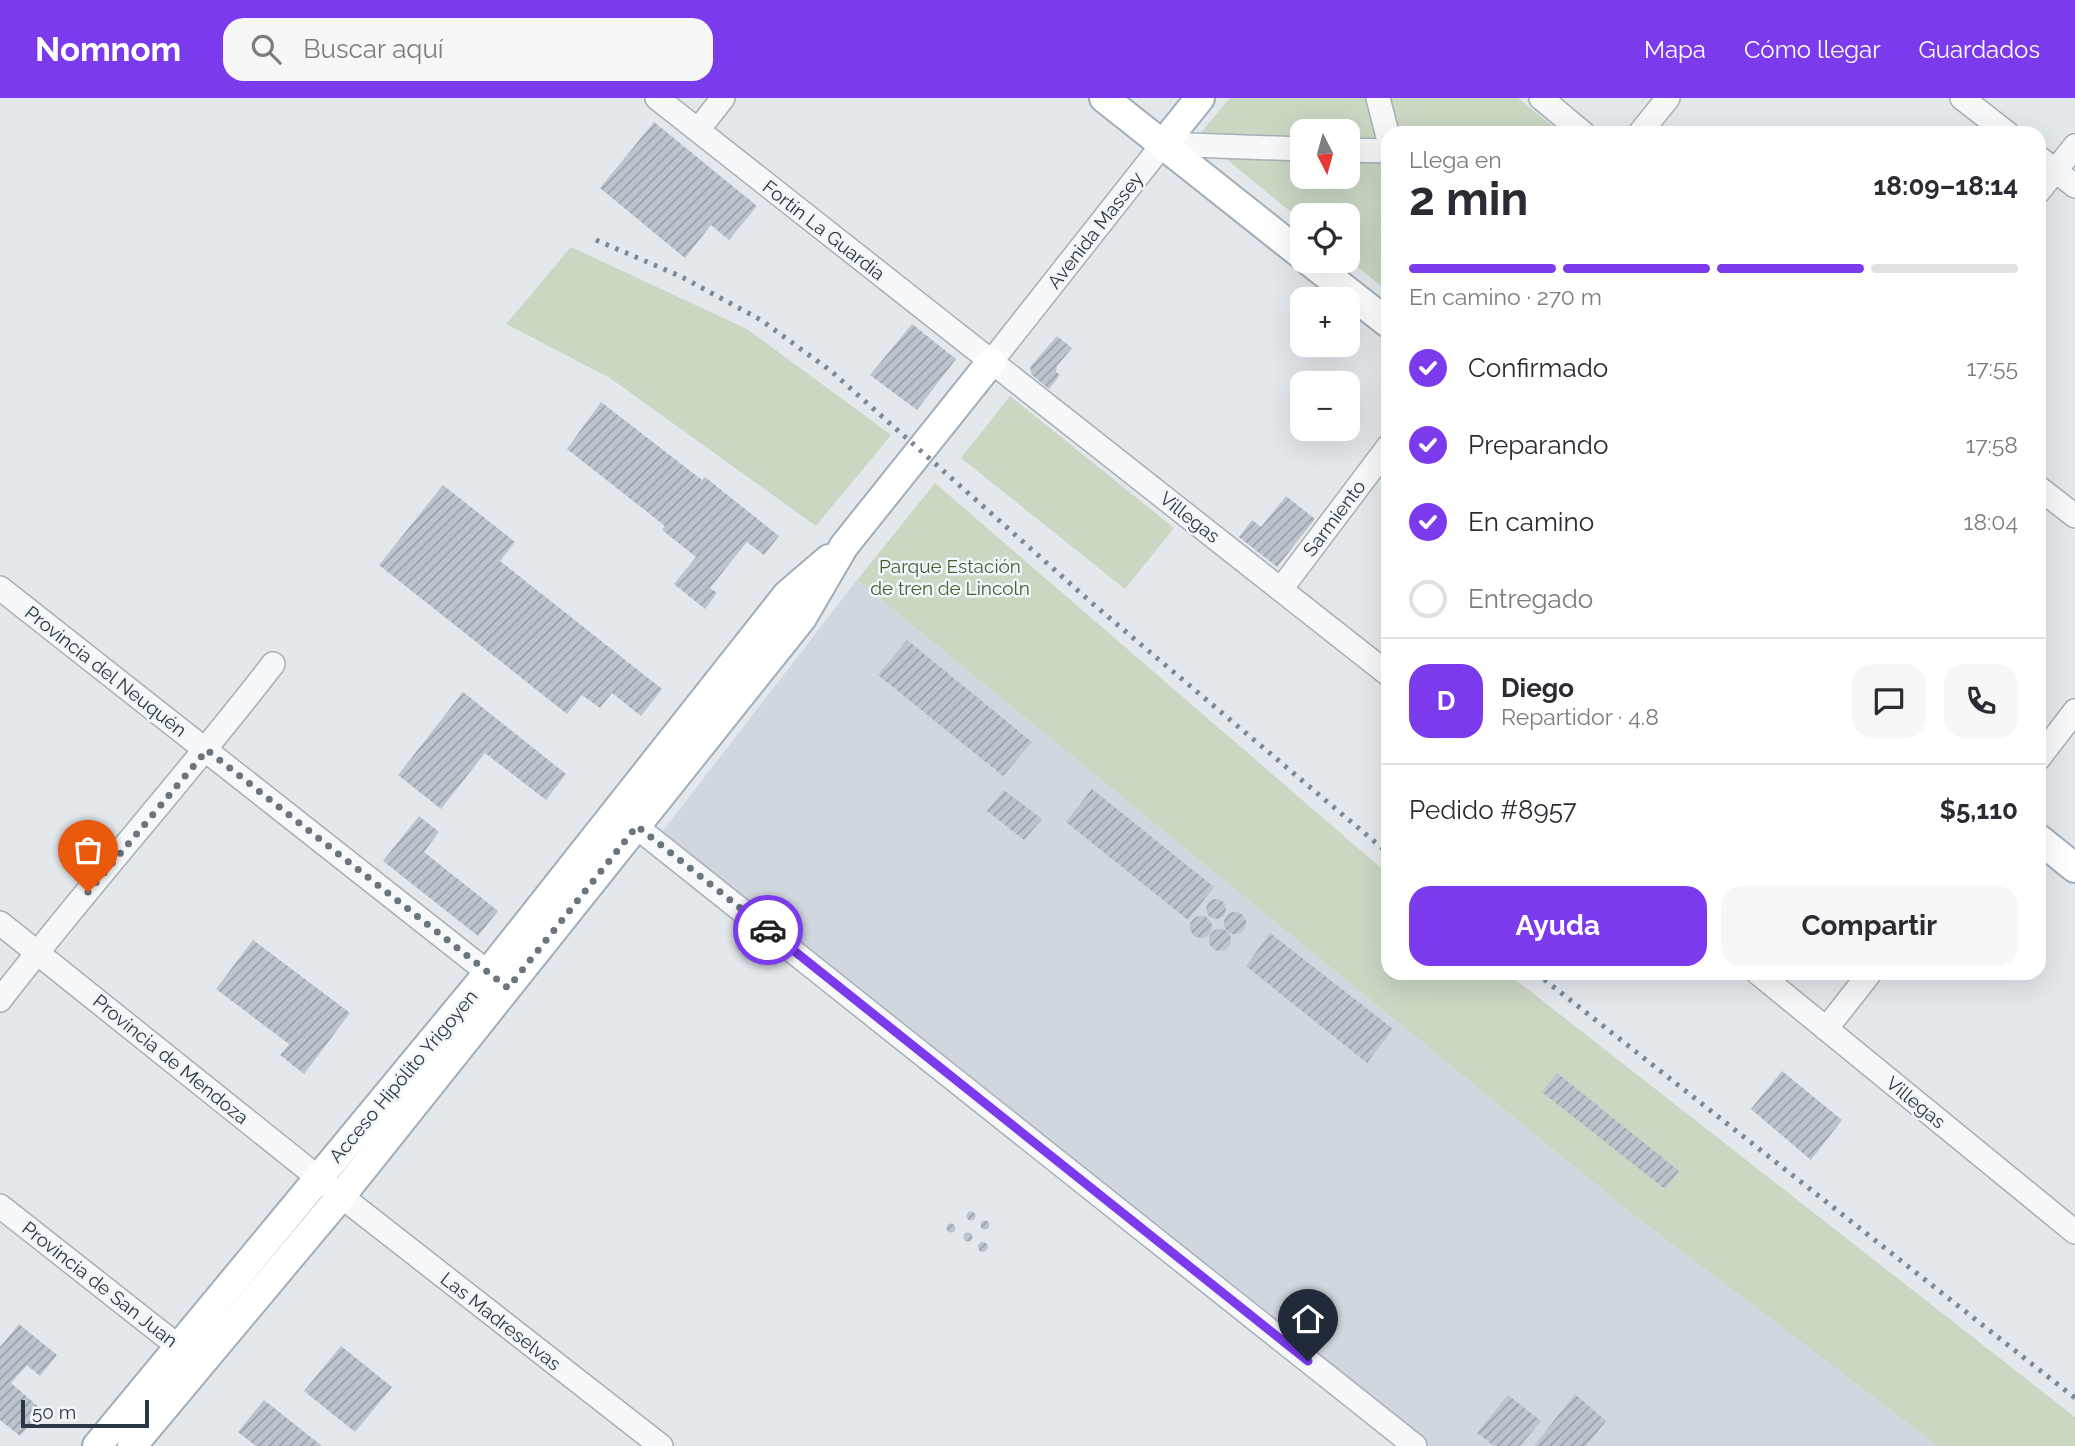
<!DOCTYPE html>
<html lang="es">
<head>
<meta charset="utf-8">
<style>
	body { margin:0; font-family:Raleway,sans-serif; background:#f7f7f7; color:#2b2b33; height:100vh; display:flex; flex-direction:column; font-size:26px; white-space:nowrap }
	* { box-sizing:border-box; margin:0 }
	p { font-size:23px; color:#7c7c81 }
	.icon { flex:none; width:38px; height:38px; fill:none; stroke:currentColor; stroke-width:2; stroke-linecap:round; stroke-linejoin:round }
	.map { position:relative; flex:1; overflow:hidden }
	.sheet { position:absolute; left:1381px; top:28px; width:665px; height:854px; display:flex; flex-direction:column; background:#fff; border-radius:21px; box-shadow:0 7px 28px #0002 }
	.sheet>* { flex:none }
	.needle { width:46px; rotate:174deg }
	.controls { position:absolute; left:1290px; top:21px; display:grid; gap:14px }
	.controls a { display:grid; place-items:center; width:70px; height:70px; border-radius:14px; background:#fff; box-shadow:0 7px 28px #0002; font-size:35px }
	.scale { position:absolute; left:21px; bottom:18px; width:128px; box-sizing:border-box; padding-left:7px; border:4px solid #293746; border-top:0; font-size:19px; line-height:24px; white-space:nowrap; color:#293746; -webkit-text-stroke:5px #f3f6f9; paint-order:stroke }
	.pin { position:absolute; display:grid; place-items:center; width:60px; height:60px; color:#fff; margin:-72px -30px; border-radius:50% 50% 50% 0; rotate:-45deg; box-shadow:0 0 7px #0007 }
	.pin .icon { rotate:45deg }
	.courier { position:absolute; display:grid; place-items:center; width:70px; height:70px; margin:-35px; border:5px solid #7c3aed; border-radius:50%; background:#fff; color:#222; box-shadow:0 2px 9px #0007 }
	.summary em { font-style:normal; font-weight:700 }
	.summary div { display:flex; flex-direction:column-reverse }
	.summary { display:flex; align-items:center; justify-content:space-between; height:119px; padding:0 28px }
	h1 { font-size:46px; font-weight:700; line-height:52px }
	.bar { display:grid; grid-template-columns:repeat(4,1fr); gap:10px 7px; align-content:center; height:84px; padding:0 28px }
	.bar i { height:9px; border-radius:5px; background:#e1e1e2 }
	.bar .active { background:#7c3aed }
	.bar p { grid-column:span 4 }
	.line { display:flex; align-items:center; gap:18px; padding:0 28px; border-top:2px solid #e1e1e2 }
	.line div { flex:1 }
	.round { display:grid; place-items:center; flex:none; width:74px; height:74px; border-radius:21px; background:#f7f7f7 }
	ol { padding:0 28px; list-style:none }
	li { display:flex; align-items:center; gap:21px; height:77px }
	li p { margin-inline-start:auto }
	li .icon { padding:7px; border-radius:50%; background:#7c3aed; color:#fff; stroke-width:4 }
	li:last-child { color:#7c7c81 }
	li i { width:38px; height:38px; border:4px solid #e1e1e2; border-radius:50% }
	.button { display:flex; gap:14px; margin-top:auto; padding:14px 28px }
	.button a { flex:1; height:80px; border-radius:21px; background:#7c3aed; color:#fff; font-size:28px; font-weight:700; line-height:80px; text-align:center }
	.button a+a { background:#f7f7f7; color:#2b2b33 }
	header { display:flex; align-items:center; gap:42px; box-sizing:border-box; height:98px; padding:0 35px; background:#7c3aed; color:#fff }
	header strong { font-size:33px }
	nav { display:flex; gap:38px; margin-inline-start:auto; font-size:24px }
	.search { width:490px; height:63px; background:#f7f7f7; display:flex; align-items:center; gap:18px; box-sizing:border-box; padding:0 24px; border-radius:21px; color:#7c7c81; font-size:26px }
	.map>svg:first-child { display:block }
	.built { fill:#d1d7de }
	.green { fill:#cad7c3; fill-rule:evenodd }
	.building { fill:url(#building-hatch) }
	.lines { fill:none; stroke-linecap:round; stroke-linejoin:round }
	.minor-casing { stroke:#a7afb7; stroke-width:26 }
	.major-casing { stroke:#a1adb9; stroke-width:32 }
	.minor { stroke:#f6f8fa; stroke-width:23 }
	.major { stroke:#fff; stroke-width:28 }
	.rail { stroke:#7b8997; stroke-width:5; stroke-dasharray:3.5 7; stroke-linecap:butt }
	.done { stroke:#6a7580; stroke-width:7; stroke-dasharray:0 12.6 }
	.route { stroke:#7c3aed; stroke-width:9 }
	.labels { text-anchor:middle; stroke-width:5; stroke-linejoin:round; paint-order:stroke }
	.street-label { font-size:19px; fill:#293746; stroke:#f3f6f9 }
	.park-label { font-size:19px; fill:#436335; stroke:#f3f6f9 }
</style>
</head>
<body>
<header>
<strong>Nomnom</strong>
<div class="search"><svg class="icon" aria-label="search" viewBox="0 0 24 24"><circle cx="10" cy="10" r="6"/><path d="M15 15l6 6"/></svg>Buscar aquí</div>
<nav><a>Mapa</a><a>Cómo llegar</a><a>Guardados</a></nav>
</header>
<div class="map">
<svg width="2075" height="1348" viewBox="0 0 2075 1348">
	<defs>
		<pattern id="building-hatch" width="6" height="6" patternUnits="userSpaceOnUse" patternTransform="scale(1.75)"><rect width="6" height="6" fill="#bcc4cd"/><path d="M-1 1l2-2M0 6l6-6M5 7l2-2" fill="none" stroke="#99a0a8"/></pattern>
	</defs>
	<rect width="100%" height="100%" fill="#e3e8ec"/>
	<!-- built -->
	<path class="built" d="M857,482l774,633 307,233h-508l-768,-614z"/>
	<!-- green -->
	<g class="green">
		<path d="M1230,0h288l43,35h-173v159l-40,-33v-44h-46v6l-104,-85zM1302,33h46v46h-46z"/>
		<path d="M571,149l176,82 144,106 -75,91 -206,-148 -104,-54z"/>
		<path d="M1010,298l164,132 -49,61 -164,-131z"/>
		<path d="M935,385l453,391v99h119l568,444v29h-137l-307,-233 -774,-633z"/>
	</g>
	<!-- building -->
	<g class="building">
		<path d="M654,24l103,84 -28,34 -18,-15 -26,33 -85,-70z"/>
		<path d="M912,226l44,35 -39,51 -47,-35z"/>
		<path d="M1057,238l15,12 -15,18 -1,6 4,3 -11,14 -17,-14 -2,-8z"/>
		<path d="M601,304l101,78 3,-3 74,59 -15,19 -17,-13 -37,46 7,5 -12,16 -31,-25 22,-27 -34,-27 3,-4 -98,-77z"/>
		<path d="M443,387l72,57 -15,19 162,128 -21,27 -29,-23 -12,15 -18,-13 -15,19 -188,-149z"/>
		<path d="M1286,398l29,23 -38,48 -38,-30 13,-17 9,7z"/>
		<path d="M907,542l125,102 -29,34 -125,-101z"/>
		<path d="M463,594l103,82 -20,26 -61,-47 -44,56 -43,-34z"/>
		<path d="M1092,691l122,98 -26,33 -122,-98z"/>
		<path d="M1004,692l38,29 -18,21 -37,-29z"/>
		<path d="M419,718l20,16 -15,20 74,59 -20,25 -95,-75z"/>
		<circle cx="1216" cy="811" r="10"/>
		<circle cx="1235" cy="825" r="11"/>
		<circle cx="1201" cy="829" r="11"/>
		<circle cx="1220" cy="842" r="11"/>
		<path d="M1270,835l123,96 -26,34 -121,-97z"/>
		<path d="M253,842l97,73 -46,61 -24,-19 9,-11 -73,-55z"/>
		<path d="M1782,973l60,49 -31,40 -60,-51z"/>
		<path d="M1557,975l122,98 -14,18 -123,-97z"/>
		<circle cx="971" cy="1118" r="4.5"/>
		<circle cx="985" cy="1127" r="4.5"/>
		<circle cx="951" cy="1130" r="4.5"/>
		<circle cx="968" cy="1139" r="4.5"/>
		<circle cx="983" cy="1149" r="5"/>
		<path d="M19,1226l38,31 -17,21 -13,-11 -16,18 31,27 -22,26 -20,-16v-73z"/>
		<path d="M341,1248l51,41 -37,45 -51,-41z"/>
		<path d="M1575,1296l31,27 -20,25h-52z"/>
		<path d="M1508,1297l33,26 -21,25h-26l-17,-13z"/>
		<path d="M264,1302l58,46h-66l-18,-14z"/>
	</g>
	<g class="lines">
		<!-- minor casing -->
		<g class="minor-casing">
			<g id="minor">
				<path d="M657,0l731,576"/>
				<path d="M1378,0l10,39"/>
				<path d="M1541,0l42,35"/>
				<path d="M1962,0l45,35"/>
				<path d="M698,32l25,-32"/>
				<path d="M1640,35l28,-35"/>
				<path d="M1348,52l40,1"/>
				<path d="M2039,60l36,28"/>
				<path d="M2039,93l36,-45"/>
				<path d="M991,264l172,-218 139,5"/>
				<path d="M2039,390l36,28"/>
				<path d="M0,490l500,394"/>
				<path d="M1281,491l107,-142"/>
				<path d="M2039,660l36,-47"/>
				<path d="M624,719l791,629"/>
				<path d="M0,825l341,273 320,250"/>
				<path d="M1758,875l317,259"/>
				<path d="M0,902c88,-114 185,-222 273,-336"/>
				<path d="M1826,931l44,-56"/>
				<path d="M0,1108l193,152"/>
			</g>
		</g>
		<!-- major casing -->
		<g class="major-casing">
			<g id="major">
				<path d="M1104,0l198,157"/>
				<path d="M1163,46l37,-46"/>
				<path d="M1309,163l79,62"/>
				<path d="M2039,741l36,29"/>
				<path d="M97,1348l392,-474 298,-377 42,-36"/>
				<path d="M132,1348l209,-250 461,-578 42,-72 147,-184"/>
			</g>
		</g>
		<!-- minor -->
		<use href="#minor" class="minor"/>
		<!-- major -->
		<use href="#major" class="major"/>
		<!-- rail -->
		<g class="rail">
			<path d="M596,142l84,36 81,44 70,51 262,233 295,249"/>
			<path d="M1536,875l539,425"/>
		</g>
	</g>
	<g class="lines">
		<!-- done -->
		<path class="done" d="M88,794l119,-142 301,238 129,-162 131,104"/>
		<!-- route -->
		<path class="route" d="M768,832l540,431"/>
	</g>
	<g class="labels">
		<!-- street labels -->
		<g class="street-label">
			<text transform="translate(824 132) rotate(38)" y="7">Fortín La Guardia</text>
			<text transform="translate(1095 132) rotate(-52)" y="7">Avenida Massey</text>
			<text transform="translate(1190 419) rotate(38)" y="7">Villegas</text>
			<text transform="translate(1334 420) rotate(-53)" y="7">Sarmiento</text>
			<text transform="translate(106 573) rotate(38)" y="7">Provincia del Neuquén</text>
			<text transform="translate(171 961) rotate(39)" y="7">Provincia de Mendoza</text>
			<text transform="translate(403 978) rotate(-50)" y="7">Acceso Hipólito Yrigoyen</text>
			<text transform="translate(1916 1004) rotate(39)" y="7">Villegas</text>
			<text transform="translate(100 1186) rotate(38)" y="7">Provincia de San Juan</text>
			<text transform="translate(501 1223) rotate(38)" y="7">Las Madreselvas</text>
		</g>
		<!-- park labels -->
		<g class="park-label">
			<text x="950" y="475">Parque Estación<tspan x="950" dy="22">de tren de Lincoln</tspan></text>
		</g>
	</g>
</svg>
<div class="controls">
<a><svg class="needle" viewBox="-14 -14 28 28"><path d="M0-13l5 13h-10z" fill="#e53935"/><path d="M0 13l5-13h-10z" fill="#7c7c81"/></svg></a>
<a><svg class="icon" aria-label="locate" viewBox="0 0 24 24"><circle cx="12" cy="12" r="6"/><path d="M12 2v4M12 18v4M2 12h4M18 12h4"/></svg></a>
<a>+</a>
<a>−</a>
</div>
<div class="scale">50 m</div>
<div class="pin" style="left:88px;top:794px;background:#ea580c"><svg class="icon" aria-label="bag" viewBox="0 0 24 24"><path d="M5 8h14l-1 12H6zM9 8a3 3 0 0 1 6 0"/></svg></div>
<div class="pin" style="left:1308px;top:1263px;background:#1f2937"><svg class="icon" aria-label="home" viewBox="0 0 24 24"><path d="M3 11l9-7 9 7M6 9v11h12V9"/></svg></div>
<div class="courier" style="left:768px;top:832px"><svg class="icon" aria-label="car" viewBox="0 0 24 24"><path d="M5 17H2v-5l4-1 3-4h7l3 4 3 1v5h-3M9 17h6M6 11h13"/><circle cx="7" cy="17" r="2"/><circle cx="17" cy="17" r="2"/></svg></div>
<section class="sheet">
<div class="summary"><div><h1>2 min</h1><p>Llega en</p></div><em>18:09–18:14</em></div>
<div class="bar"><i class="active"></i><i class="active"></i><i class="active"></i><i></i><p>En camino · 270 m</p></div>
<ol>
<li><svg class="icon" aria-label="check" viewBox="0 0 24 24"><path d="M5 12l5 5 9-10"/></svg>Confirmado<p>17:55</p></li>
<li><svg class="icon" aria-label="check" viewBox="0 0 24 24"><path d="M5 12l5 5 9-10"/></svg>Preparando<p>17:58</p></li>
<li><svg class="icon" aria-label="check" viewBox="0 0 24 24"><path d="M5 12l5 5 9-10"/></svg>En camino<p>18:04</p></li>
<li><i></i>Entregado</li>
</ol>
<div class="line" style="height:126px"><b class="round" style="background:#7c3aed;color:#fff">D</b><div><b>Diego</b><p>Repartidor · 4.8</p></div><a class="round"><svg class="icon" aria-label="chat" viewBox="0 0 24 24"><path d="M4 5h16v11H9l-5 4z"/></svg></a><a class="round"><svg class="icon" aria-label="phone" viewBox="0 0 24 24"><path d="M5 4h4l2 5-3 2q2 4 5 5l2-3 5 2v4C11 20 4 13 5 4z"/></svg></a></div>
<div class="line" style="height:91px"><div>Pedido #8957</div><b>$5,110</b></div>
<div class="button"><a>Ayuda</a><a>Compartir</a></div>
</section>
</div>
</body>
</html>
